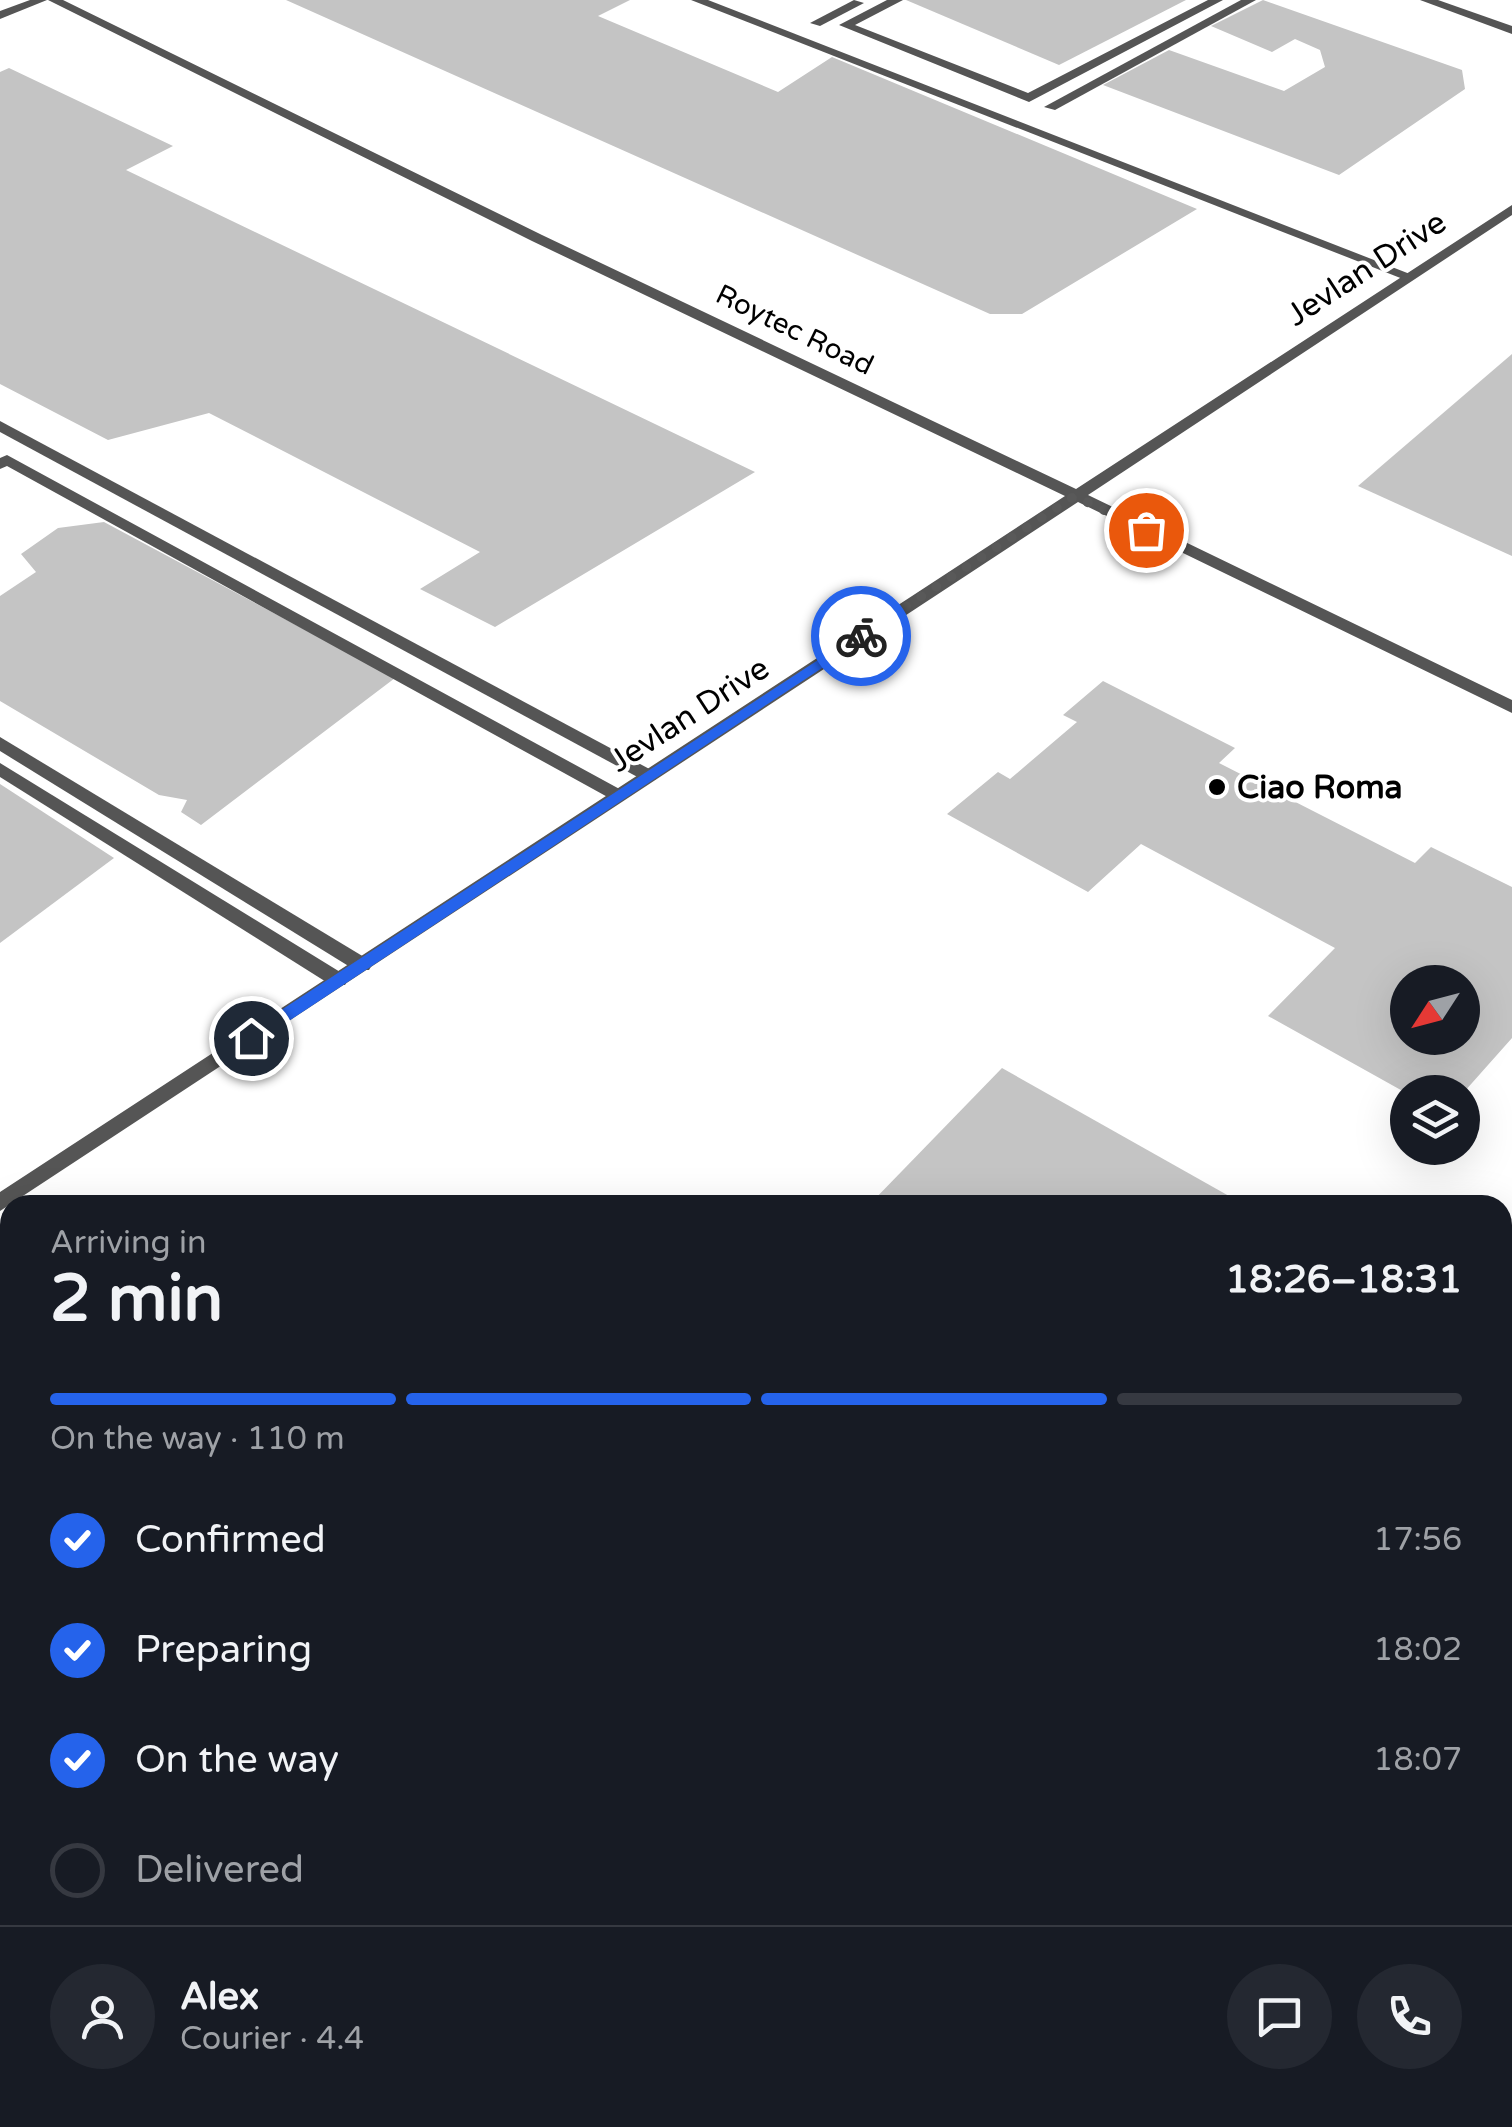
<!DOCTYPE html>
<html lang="en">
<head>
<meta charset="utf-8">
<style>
	body { margin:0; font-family:"Varela Round",sans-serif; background:#242831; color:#f1f3f6; height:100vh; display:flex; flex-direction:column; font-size:38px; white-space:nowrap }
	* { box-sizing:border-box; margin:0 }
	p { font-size:32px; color:#9ea1a6 }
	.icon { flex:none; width:55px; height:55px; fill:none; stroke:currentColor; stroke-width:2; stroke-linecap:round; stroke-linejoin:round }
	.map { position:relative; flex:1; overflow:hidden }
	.details { position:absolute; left:0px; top:1195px; width:1512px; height:932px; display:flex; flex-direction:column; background:#171b24; border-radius:30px 30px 0 0; box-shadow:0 10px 40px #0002 }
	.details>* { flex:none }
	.needle { width:65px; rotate:234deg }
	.controls { position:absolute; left:1390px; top:965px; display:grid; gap:20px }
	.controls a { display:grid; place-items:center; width:90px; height:90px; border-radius:50%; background:#171b24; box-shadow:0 10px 40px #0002; font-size:50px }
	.pin { position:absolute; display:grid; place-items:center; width:85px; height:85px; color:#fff; margin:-42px; border:5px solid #fff; border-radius:50%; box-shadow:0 2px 10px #0007 }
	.courier { position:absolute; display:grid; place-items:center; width:100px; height:100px; margin:-50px; border:8px solid #2563eb; border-radius:50%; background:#fff; color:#222; box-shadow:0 2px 12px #0007 }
	.summary em { font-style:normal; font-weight:800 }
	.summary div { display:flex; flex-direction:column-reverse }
	.summary { display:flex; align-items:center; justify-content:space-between; height:170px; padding:0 50px }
	h1 { font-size:65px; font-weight:800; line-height:75px }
	.bar { display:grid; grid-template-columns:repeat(4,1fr); gap:15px 10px; align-content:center; height:120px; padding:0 50px }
	.bar i { height:12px; border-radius:8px; background:#363941 }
	.bar .selected { background:#2563eb }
	.bar p { grid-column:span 4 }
	.line { display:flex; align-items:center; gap:25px; padding:0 50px; border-top:2px solid #363941 }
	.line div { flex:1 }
	.round { display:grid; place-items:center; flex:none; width:105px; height:105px; border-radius:52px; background:#242831 }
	ol { padding:0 50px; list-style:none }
	li { display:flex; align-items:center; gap:30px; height:110px }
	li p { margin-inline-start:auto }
	li .icon { padding:10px; border-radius:50%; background:#2563eb; color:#fff; stroke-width:4 }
	li:last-child { color:#9ea1a6 }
	li i { width:55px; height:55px; border:5px solid #363941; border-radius:50% }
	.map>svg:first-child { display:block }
	.building { fill:#c4c4c4; fill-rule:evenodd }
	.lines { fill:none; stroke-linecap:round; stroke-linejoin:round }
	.service { fill:#555; fill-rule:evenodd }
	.minor { fill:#555; fill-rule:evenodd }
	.secondary { fill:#222; fill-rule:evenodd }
	.route { fill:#2563eb }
	.done { stroke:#595959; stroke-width:10; stroke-dasharray:0 18 }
	.poi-dot { fill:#000; stroke:#fff; stroke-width:4 }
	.labels { text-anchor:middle; stroke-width:8; stroke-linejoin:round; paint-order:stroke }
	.far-street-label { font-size:28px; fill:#000; stroke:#fff }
	.street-label { font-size:32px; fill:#000; stroke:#fff }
	.poi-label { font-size:32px; font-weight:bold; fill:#000; stroke:#fff; text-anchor:start }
</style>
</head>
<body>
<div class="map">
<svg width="1512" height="2127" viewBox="0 0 1512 2127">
	<rect width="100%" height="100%" fill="#fff"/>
	<!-- building -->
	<g class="building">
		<path d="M286,0h344l-32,16 180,76 54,-35 365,152 -175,105h-32z"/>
		<path d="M906,0h280l-127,65z"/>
		<path d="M1263,0l199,70 3,19 -126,86 -236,-90 66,-35 115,41 41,-24 -5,-17 -25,-11 -23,13 -61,-26z"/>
		<path d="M9,68l164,78 -47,24 629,302 -260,155 -75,-38 60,-37 -271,-139 -101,27 -108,-56v-312z"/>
		<path d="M1512,354v202l-154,-70z"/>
		<path d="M104,522l291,156 -194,147 -20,-13 6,-12 -28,-5 -159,-94v-105l36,-24 -15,-18 37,-26z"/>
		<path d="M1103,681l132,67 -16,15 196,100 16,-16 81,40v151l-48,54 -56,2 -140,-78 67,-68 -194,-104 -53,48 -141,-78 51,-42 12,7 67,-57 -14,-7zM1408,982h54v56h-54z"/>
		<path d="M0,784l114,74 -114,85z"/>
		<path d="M1002,1068l243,137h-376z"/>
		<path d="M0,1871l10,9v22l-10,11z"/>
		<path d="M135,2118h118l11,9h-137z"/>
	</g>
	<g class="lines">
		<!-- service -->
		<g class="service">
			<path d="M691,0h17l707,276 -12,3z"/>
			<path d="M854,0l10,3 -44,23 -10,-3z"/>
			<path d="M887,0h16l-48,25 173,68 180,-93h15l-194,102 -190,-77z"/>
			<path d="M1241,0h15l-201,110 -11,-3z"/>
			<path d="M0,421l655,351 3,4 -3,4h-12l-643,-348z"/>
			<path d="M7,455l618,337 3,4 -9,6 -6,-2 -606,-334 -7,3v-11z"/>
			<path d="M0,737l369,223 3,5 -3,5h-14l-355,-219z"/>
			<path d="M0,763l345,212 3,5 -3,5h-14l-331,-208z"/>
		</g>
		<!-- minor -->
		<g class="minor">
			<path d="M30,0h17l-47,19v-8z"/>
			<path d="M48,0h15l479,235 534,254 436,-284v10l-424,280 424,205v13l-434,-211 -1078,709v-19l1065,-696 -533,-255z"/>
			<path d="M1420,0h18l74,26v8z"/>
		</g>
		<!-- secondary -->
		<g class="secondary">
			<path d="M1512,1681v29l-10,4v-29z"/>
			<path d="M1512,1860v33l-10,5v-34z"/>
			<path d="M1142,2118h32l-4,9h-32z"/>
			<path d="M1307,2118h32l-4,9h-32z"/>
		</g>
	</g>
	<!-- route -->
	<path class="route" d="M861,632l7,4 -2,3 -609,403h-11v-9z"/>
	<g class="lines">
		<!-- done -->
		<path class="done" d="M861,636l214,-140 71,34"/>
	</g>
	<!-- markers -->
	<circle class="poi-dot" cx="1217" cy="787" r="10"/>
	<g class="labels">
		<!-- far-street labels -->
		<g class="far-street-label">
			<text transform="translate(795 329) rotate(26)" y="10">Roytec Road</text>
		</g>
		<!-- street labels -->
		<g class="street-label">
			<text transform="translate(1366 268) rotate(-33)" y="11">Jevlan Drive</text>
			<text transform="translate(689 714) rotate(-33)" y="11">Jevlan Drive</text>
		</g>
		<!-- poi labels -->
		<g class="poi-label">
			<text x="1237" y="798">Ciao Roma</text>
		</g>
	</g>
</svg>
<div class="controls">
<a><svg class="needle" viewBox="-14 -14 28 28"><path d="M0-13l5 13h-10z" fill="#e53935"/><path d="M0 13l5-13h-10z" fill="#9ea1a6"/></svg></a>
<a><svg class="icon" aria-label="layers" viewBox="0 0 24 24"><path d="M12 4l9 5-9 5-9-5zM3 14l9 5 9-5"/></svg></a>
</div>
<div class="pin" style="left:1146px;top:530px;background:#ea580c"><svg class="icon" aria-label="bag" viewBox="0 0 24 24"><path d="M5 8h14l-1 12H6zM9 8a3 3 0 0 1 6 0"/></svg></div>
<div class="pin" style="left:251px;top:1038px;background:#1f2937"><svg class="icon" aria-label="home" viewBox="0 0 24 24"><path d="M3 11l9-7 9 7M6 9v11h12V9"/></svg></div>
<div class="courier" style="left:861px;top:636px"><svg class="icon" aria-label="bike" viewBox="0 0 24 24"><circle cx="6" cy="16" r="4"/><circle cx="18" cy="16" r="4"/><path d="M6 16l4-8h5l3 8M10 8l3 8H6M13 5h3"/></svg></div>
<section class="details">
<div class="summary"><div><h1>2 min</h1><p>Arriving in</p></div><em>18:26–18:31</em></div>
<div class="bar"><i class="selected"></i><i class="selected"></i><i class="selected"></i><i></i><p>On the way · 110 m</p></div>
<ol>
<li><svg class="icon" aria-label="check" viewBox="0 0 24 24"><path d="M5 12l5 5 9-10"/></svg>Confirmed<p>17:56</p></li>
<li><svg class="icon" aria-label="check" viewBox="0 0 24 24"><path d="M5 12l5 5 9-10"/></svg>Preparing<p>18:02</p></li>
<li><svg class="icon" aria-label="check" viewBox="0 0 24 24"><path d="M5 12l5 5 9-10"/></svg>On the way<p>18:07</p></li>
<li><i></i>Delivered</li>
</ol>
<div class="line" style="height:180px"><a class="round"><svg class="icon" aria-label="person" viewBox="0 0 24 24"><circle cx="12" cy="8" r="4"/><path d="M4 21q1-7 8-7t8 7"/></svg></a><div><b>Alex</b><p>Courier · 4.4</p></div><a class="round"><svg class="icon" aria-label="chat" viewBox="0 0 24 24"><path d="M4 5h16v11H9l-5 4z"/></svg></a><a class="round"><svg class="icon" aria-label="phone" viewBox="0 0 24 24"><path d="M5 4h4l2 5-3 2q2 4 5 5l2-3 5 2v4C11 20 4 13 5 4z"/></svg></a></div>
</section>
</div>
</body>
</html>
